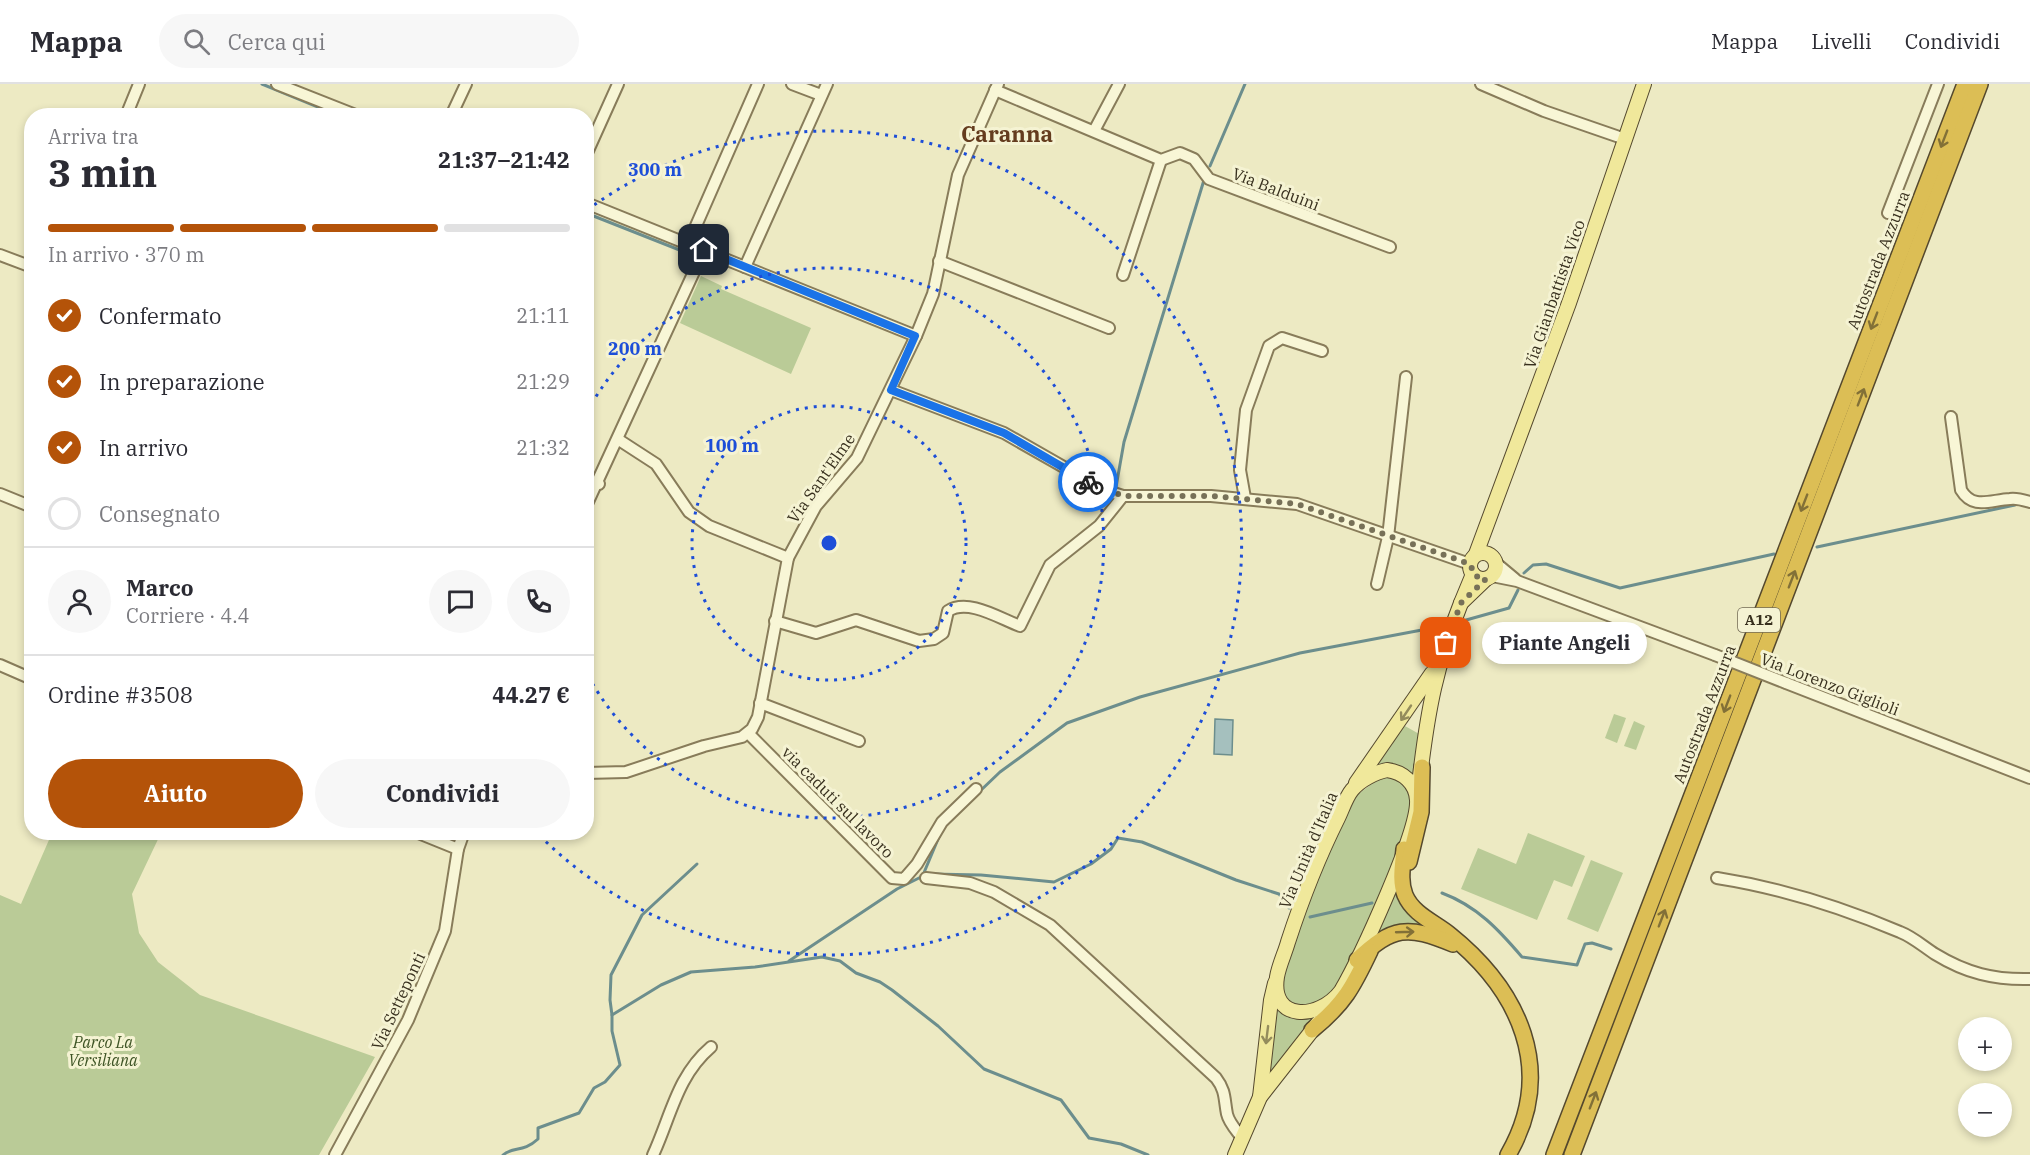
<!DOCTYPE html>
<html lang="it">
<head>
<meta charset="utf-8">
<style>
	body { margin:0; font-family:"IBM Plex Serif",serif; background:#f7f7f7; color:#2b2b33; height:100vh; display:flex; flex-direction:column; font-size:22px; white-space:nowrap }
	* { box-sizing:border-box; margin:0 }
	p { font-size:20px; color:#7c7c81 }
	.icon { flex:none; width:33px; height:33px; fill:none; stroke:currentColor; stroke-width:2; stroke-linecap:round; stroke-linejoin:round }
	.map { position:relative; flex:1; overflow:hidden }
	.sheet { position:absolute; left:24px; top:24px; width:570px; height:732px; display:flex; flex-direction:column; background:#fff; border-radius:24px; box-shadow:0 3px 9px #0003 }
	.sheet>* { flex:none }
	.controls { position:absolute; left:1958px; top:933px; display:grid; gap:12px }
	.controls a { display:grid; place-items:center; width:54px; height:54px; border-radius:50%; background:#fff; box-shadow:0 3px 9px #0003; font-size:30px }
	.pin { position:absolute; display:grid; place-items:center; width:51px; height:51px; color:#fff; margin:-26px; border-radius:12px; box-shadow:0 3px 9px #0006 }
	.courier { position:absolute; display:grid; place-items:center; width:60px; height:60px; margin:-30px; border:4px solid #1a73e8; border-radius:50%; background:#fff; color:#222; box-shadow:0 2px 8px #0007 }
	.bubble { position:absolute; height:42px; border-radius:21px; background:#fff; box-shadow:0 3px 9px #0003; font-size:20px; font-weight:700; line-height:42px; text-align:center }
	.summary em { font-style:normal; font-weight:700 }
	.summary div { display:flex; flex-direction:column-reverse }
	.summary { display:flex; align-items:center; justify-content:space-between; height:102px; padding:0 24px }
	h1 { font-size:39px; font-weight:700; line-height:45px }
	.bar { display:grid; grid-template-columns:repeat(4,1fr); gap:9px 6px; align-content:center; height:72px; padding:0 24px }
	.bar i { height:8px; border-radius:4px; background:#e1e1e2 }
	.bar .active { background:#b45309 }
	.bar p { grid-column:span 4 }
	.line { display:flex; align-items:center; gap:15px; padding:0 24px; border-top:2px solid #e1e1e2 }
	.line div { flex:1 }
	.round { display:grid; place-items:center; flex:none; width:63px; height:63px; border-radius:32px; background:#f7f7f7 }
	ol { padding:0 24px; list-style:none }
	li { display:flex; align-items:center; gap:18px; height:66px }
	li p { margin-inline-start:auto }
	li .icon { padding:6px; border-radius:50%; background:#b45309; color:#fff; stroke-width:4 }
	li:last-child { color:#7c7c81 }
	li i { width:33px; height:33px; border:3px solid #e1e1e2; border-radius:50% }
	.action { display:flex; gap:12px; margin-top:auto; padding:12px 24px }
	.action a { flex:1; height:69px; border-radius:36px; background:#b45309; color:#fff; font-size:24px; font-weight:700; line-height:69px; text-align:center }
	.action a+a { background:#f7f7f7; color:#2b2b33 }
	header { display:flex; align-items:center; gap:36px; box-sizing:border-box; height:84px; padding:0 30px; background:#fff; border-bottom:2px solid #e1e1e2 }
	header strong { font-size:28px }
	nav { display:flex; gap:33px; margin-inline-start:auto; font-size:21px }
	.search { width:420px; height:54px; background:#f7f7f7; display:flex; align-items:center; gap:15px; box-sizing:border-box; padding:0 21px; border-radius:33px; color:#7c7c81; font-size:22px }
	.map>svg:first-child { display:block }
	.green { fill:#bacb97 }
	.water { fill:#a5c0be; stroke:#6c8e8d; stroke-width:1.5 }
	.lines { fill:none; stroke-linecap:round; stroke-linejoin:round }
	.stream { stroke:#6c8e8d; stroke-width:3 }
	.minor-casing { stroke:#887c5a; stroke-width:14 }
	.major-casing { stroke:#55492e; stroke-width:16 }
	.highway-casing { stroke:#55492e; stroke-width:18 }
	.minor { stroke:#f8f6d6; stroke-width:10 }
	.major { stroke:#f0e89b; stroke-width:14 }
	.highway { stroke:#dcbe55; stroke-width:15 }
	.minor-bridge-casing { stroke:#887c5a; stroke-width:14; stroke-linecap:butt }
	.minor-bridge { stroke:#f8f6d6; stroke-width:10 }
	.oneway { stroke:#827037 }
	.oneway2 { stroke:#948c5c }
	.done { stroke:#777158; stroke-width:6; stroke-dasharray:0 10.8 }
	.route { stroke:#1a73e8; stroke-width:8 }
	.ring { fill:none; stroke:#1d4ed8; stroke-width:3; stroke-dasharray:3 6 }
	.labels { text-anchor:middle; stroke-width:6; stroke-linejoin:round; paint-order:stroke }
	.shield { fill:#f5f3d3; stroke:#716a54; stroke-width:1.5 }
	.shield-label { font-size:15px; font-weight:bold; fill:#38301e }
	.street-label { font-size:16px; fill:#38301e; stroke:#f5f3d3 }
	.park-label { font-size:16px; font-style:italic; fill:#3e5425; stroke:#f5f3d3 }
	.district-label { font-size:22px; font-weight:bold; fill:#643c1e; stroke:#f5f3d3 }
	.centre { fill:#1d4ed8; stroke:#f5f3d3; stroke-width:3 }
	.ring-label { font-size:18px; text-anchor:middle; font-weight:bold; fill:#1d4ed8; stroke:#f5f3d3; stroke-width:6; stroke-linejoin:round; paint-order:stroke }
</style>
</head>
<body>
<header>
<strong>Mappa</strong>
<div class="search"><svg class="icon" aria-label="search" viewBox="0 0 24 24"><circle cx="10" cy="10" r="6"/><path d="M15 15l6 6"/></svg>Cerca qui</div>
<nav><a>Mappa</a><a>Livelli</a><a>Condividi</a></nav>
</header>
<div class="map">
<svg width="2030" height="1071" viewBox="0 0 2030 1071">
	<rect width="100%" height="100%" fill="#edeac3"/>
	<!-- green -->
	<g class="green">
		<path d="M701,192l21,10 -1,3 90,39 -20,46 -111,-51z"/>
		<path d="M1614,630l12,4 -9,25 -12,-5z"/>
		<path d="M1634,637l11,5 -9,24 -12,-4z"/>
		<path d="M1405,642l16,9 -3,57 -6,-11 -43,-8z"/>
		<path d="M1385,690l21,10 7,17 -9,31 -19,53 -48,102 -14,14 -24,7 -13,-9 -4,-16 18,-63 31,-75 26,-50z"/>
		<path d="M52,749h109l-29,61 7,39 19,29 42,33 175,62 -56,98h-319v-260l21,9z"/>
		<path d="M1528,749l57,23 -13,31 -18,-7 -17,40 -76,-31 17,-41 38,16z"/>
		<path d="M1591,776l32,13 -25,59 -31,-13z"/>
		<path d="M1396,802l35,41 -57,8z"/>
		<path d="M1276,917l26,17h15l-49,57z"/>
	</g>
	<!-- water -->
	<path class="water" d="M1215,635l18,1 -1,35 -18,-1z"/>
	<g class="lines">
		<!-- stream -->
		<g class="stream">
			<path d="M262,0l78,32"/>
			<path d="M1210,82l35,-82"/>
			<path d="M586,129l106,42"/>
			<path d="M1116,403l8,-45 80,-262"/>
			<path d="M1817,463l198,-42"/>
			<path d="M1524,489l9,-8 13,-1 74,24 154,-34"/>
			<path d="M1459,538l50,-14 9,-18"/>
			<path d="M978,709l22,-21 67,-49 73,-26 160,-44 143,-27"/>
			<path d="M931,790l50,1 73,7 37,-18 20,-15 7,-11 24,4 94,38 43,14 10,14"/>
			<path d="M923,791l18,-43"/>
			<path d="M1442,809c35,13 57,37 80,64l55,8 8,-21 7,-1 19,6"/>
			<path d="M1310,833l62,-14"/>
			<path d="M789,877l108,-72 28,-14"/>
			<path d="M612,931l-2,-15 1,-25 31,-60 55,-51"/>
			<path d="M503,1071c10,-9 20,-2 35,-16v-11l41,-15 15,-25 11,-6 15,-17 -8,-34v-16l49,-30 30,-13 64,-5 67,-10 18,4 16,12 24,9 12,8 46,36 46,43 77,31 28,38 32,6 27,11"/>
		</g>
		<!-- minor casing -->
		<g class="minor-casing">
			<g id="minor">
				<path d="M277,0l81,32"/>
				<path d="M792,0l29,11"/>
				<path d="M1481,0l63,27 81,28"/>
				<path d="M995,6l166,70 19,-7 14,6 15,20 181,68"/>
				<path d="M126,32l13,-32"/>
				<path d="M451,32l15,-32"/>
				<path d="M1094,47l25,-47"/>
				<path d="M586,71l32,-71"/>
				<path d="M586,119l330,133"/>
				<path d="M1888,129l50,-129"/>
				<path d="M688,160l70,-160"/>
				<path d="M0,171l32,12"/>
				<path d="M939,177l170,67"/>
				<path d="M745,183l82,-183"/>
				<path d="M1123,191l38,-115"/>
				<path d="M891,306l113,43 100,57 19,6h88l86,8 173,60"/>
				<path d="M1951,333l10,73c12,20 29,10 49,9 7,-1 13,1 20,3"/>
				<path d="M619,356l37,24 33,48 20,14 79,32"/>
				<path d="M586,397l13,3"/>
				<path d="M0,410l32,13"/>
				<path d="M1245,414l-5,-28 6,-60 23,-64 13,-8 40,13"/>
				<path d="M586,422l118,-256"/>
				<path d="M1497,480l18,15"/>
				<path d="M1492,492l25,5 198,74"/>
				<path d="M1377,500l11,-47 18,-160"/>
				<path d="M775,537l41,12 40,-13 63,21 15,-2 9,-6 5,-22c20,-13 51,7 72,15l30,-61 49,-39 24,-30"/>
				<path d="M0,581l32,14"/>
				<path d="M1786,599l244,95"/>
				<path d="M760,619l99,38"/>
				<path d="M748,649l144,145 12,1 13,-15 25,-42 34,-33"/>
				<path d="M586,689l40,-1 78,-26 38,-9 10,-8 6,-12 30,-159 28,-52 41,-48 59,-122 17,-42 25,-119 40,-91"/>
				<path d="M416,748l42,17"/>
				<path d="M926,794l44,5 24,9 56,33 166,153c10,13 8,21 11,36 2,9 10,17 15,24"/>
				<path d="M1717,794c64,10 124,29 183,54 13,5 24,15 35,22 31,19 59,26 95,25"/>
				<path d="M335,1071l73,-135 37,-89 13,-82 6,-17"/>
				<path d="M653,1071c18,-39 24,-79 58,-108"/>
			</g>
		</g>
		<!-- major casing -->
		<g class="major-casing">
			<g id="major">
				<circle cx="1483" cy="482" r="13"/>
				<path d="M1476,470l93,-251 75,-219"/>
				<path d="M1473,490l-12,29 25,-24"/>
				<path d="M1387,686c16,2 29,13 30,30 2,32 -58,160 -76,191 -23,30 -71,30 -64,-14 2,-12 8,-24 11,-35 14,-43 30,-84 50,-124 4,-8 8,-21 14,-28 8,-10 24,-18 35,-20z"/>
				<path d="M1420,692c8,-67 16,-110 41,-173"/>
				<path d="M1356,699l76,-110"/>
				<path d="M1260,1013l11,-97 4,-17"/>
				<path d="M1235,1071l25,-58 58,-74"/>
			</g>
		</g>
		<!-- highway casing -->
		<g class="highway-casing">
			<g id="highway">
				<path d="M1404,765c-1,15 -5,31 1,46 8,19 29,27 44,39 70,56 108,136 59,221"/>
				<path d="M1409,778l12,-50 1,-45"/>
				<path d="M1357,876c36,-34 50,-35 96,-16"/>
				<path d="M1312,946c32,-26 41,-43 58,-79"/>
				<path d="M1554,1071l411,-1071"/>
				<path d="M1572,1071l408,-1071"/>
			</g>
		</g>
		<!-- minor -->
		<use href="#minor" class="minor"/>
		<!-- major -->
		<use href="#major" class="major"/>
		<!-- highway -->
		<use href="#highway" class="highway"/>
		<!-- minor-bridge casing -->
		<g class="minor-bridge-casing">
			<path id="minor-bridge" d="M1715,571l71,28"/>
		</g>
		<!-- minor-bridge -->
		<use href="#minor-bridge" class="minor-bridge"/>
	</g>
	<!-- one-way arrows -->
	<defs><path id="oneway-shaft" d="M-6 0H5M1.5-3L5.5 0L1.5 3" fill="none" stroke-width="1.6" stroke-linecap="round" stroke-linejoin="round" transform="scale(1.5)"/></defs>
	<g class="oneway">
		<use href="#oneway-shaft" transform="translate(1944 55) rotate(111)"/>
		<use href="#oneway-shaft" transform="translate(1874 237) rotate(111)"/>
		<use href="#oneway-shaft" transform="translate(1861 313) rotate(-69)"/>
		<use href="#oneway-shaft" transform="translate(1804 419) rotate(111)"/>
		<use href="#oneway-shaft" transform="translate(1792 495) rotate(-69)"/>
		<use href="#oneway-shaft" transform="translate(1727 620) rotate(111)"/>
		<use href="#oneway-shaft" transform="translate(1662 834) rotate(-69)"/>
		<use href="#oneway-shaft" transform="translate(1405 848) rotate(-2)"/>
		<use href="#oneway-shaft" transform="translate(1593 1016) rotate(-69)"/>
	</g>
	<g class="oneway2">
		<use href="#oneway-shaft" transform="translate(1406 629) rotate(124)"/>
		<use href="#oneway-shaft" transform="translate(1267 951) rotate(97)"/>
	</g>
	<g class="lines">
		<!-- done -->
		<path class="done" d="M1088,398l35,14h88l86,8 173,60 5,12 11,3 -25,24 -15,40"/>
		<!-- route -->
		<path class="route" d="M704,166l211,86 -24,54 113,43 84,49"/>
	</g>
	<!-- distance rings -->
	<g class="ring">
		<circle cx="829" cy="459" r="137"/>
		<path d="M587 328A275 275 0 1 1 587 590"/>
		<path d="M587 126A412 412 0 1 1 538 750"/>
	</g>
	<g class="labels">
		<!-- shield labels -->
		<rect class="shield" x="1738" y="524" width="42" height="24" rx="4.5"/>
		<g class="shield-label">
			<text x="1759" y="541">A12</text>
		</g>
		<!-- street labels -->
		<g class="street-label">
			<text transform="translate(1276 105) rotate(21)" y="6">Via Balduini</text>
			<text transform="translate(1878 176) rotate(-69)" y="6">Autostrada Azzurra</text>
			<text transform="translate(1554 210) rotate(-71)" y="6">Via Gianbattista Vico</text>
			<text transform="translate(821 394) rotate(-55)" y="6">Via Sant'Elme</text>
			<text transform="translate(1830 600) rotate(21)" y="6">Via Lorenzo Giglioli</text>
			<text transform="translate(1704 630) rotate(-69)" y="6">Autostrada Azzurra</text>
			<text transform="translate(838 718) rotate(45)" y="6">via caduti sul lavoro</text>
			<text transform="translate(1308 766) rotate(-67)" y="6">Via Unità d'Italia</text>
			<text transform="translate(398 917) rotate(-65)" y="6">Via Setteponti</text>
		</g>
		<!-- park labels -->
		<g class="park-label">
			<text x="103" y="964">Parco La<tspan x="103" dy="18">Versiliana</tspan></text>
		</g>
		<!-- district labels -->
		<g class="district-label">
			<text x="1007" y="58">Caranna</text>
		</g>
	</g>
	<circle cx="829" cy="459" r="9" class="centre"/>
	<g class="ring-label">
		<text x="655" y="92">300 m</text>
		<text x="635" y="271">200 m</text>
		<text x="732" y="368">100 m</text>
	</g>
</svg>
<div class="controls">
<a>+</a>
<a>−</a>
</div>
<div class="pin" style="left:1446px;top:559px;background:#ea580c"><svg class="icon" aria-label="bag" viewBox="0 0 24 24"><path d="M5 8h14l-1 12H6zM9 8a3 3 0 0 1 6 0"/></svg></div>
<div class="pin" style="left:704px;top:166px;background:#1f2937"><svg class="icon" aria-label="home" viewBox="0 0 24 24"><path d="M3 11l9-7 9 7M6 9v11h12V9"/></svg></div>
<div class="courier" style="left:1088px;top:398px"><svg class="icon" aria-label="bike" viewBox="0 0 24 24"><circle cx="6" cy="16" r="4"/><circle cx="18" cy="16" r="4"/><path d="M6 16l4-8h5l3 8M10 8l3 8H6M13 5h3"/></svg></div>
<div class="bubble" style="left:1482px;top:538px;width:165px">Piante Angeli</div>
<section class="sheet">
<div class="summary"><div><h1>3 min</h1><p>Arriva tra</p></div><em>21:37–21:42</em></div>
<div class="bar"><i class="active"></i><i class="active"></i><i class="active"></i><i></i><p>In arrivo · 370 m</p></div>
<ol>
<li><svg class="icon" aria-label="check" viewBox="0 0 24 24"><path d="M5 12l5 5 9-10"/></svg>Confermato<p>21:11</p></li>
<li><svg class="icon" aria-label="check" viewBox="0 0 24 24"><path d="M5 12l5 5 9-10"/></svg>In preparazione<p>21:29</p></li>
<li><svg class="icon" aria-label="check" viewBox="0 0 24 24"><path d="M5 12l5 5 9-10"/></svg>In arrivo<p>21:32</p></li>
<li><i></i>Consegnato</li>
</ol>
<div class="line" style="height:108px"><a class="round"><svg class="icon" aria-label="person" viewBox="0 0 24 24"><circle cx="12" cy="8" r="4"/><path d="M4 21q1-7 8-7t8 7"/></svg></a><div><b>Marco</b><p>Corriere · 4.4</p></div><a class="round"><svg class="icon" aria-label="chat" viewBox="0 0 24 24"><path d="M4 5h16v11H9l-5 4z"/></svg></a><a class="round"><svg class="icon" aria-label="phone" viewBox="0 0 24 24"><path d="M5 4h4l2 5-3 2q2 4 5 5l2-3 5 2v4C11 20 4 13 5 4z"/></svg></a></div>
<div class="line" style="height:78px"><div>Ordine #3508</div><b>44.27 €</b></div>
<div class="action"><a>Aiuto</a><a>Condividi</a></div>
</section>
</div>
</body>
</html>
